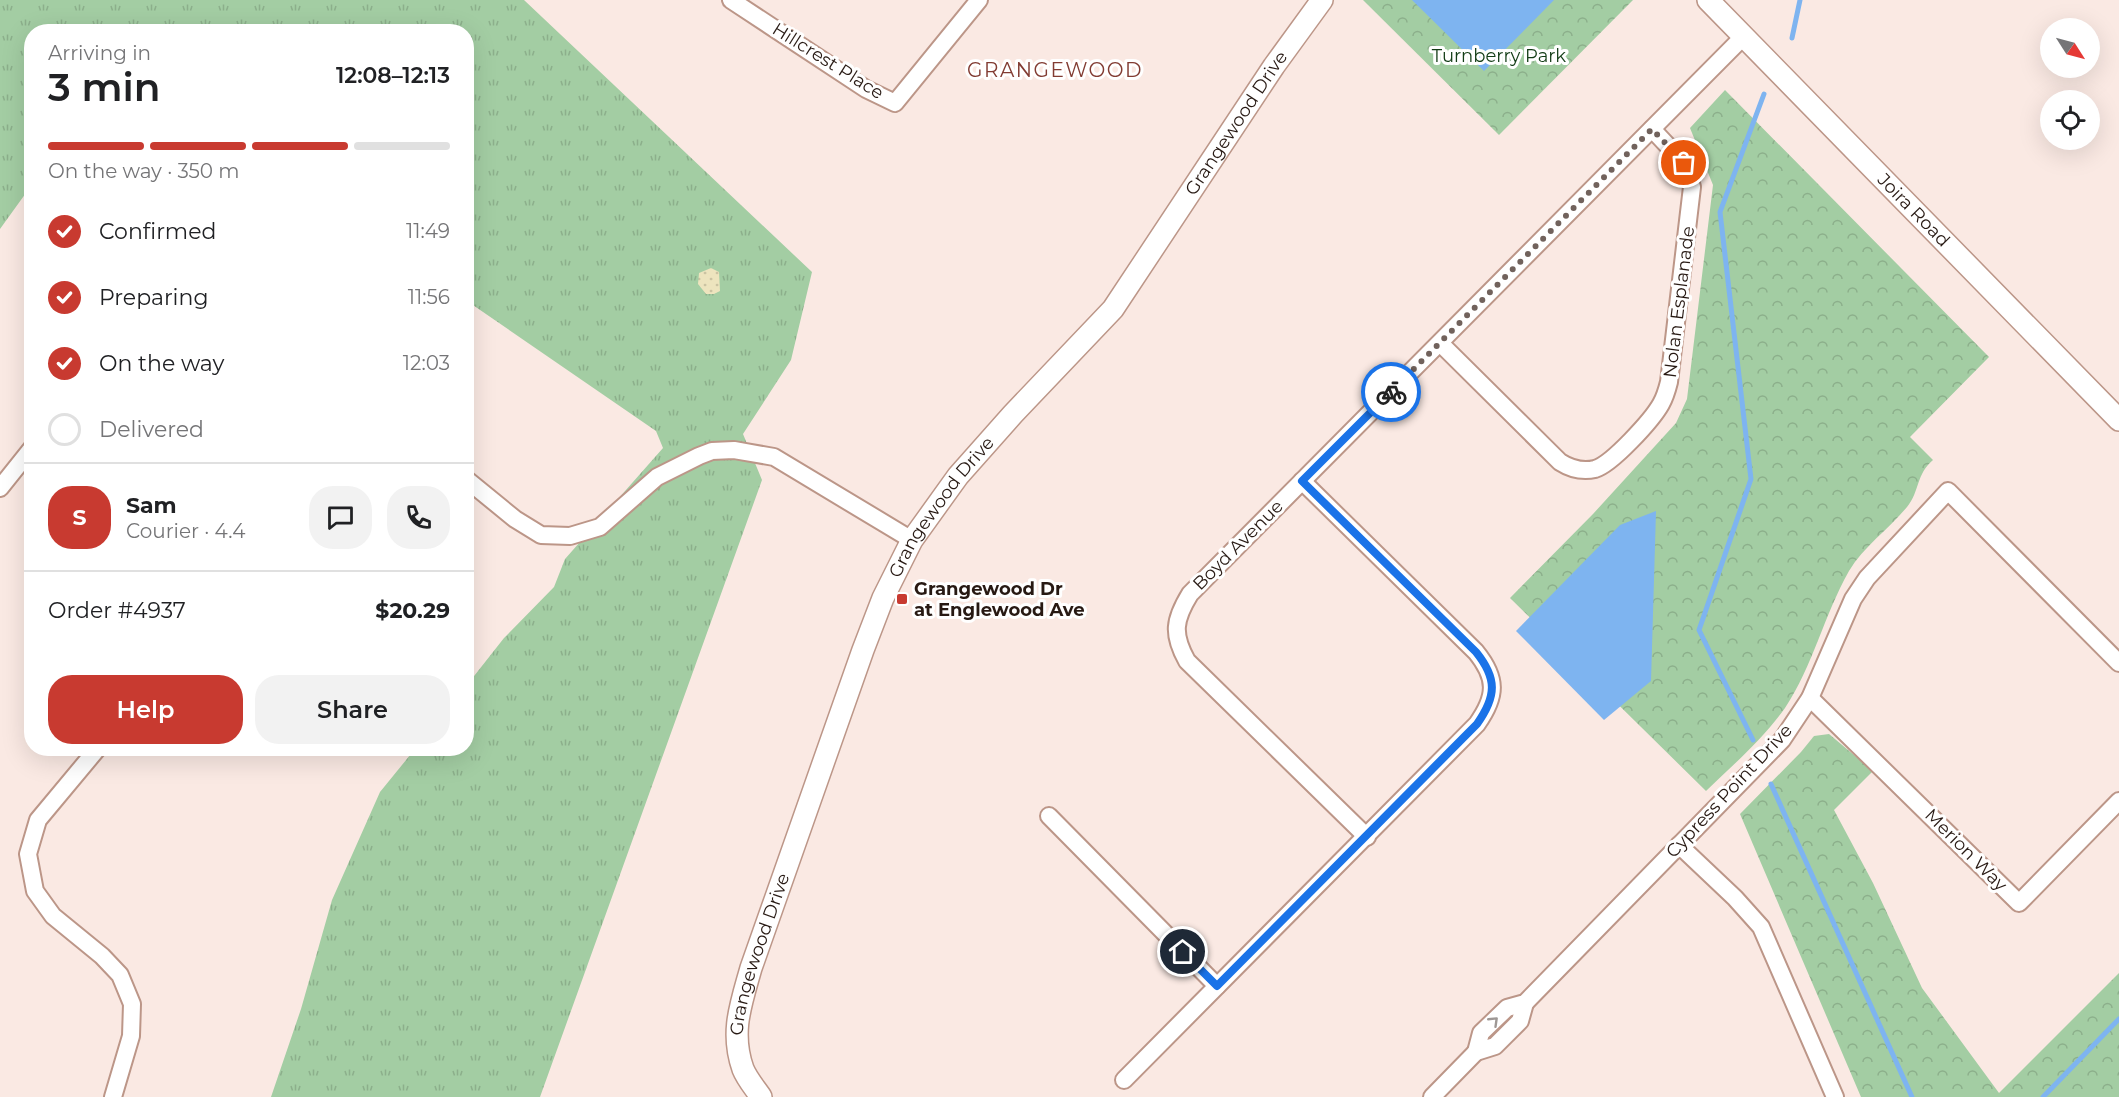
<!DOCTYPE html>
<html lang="en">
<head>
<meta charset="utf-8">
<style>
	body { margin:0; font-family:Montserrat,sans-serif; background:#f2f2f2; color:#202124; height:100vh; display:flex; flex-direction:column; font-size:22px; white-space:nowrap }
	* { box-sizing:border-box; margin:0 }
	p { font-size:20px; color:#757577 }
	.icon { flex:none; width:33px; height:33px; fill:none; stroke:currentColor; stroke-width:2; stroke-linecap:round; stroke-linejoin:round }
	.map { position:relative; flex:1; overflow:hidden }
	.drawer { position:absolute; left:24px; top:24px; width:450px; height:732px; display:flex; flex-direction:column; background:#fff; border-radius:24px; box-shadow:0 6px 24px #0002 }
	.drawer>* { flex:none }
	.needle { width:39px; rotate:126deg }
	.tools { position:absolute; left:2040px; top:18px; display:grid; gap:12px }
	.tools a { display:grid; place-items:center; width:60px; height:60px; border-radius:50%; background:#fff; box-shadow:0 6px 24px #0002; font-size:30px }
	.pin { position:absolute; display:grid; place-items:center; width:51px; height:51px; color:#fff; margin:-26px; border:3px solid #fff; border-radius:50%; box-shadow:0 2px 6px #0007 }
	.courier { position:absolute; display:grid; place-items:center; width:60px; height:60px; margin:-30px; border:4px solid #1a73e8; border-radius:50%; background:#fff; color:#222; box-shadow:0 2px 8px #0007 }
	.summary em { font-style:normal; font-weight:600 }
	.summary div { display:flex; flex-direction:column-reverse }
	.summary { display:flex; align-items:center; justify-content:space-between; height:102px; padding:0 24px }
	h1 { font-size:39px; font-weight:600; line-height:45px }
	.bar { display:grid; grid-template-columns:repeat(4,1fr); gap:9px 6px; align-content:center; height:72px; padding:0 24px }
	.bar i { height:8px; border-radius:4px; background:#e0e0e0 }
	.bar .active { background:#c83a30 }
	.bar p { grid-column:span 4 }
	.line { display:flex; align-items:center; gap:15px; padding:0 24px; border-top:2px solid #e0e0e0 }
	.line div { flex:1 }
	.round { display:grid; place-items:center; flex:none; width:63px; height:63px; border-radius:24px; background:#f2f2f2 }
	ol { padding:0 24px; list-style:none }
	li { display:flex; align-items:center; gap:18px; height:66px }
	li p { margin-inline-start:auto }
	li .icon { padding:6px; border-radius:50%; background:#c83a30; color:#fff; stroke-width:4 }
	li:last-child { color:#757577 }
	li i { width:33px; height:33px; border:3px solid #e0e0e0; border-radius:50% }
	.button { display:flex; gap:12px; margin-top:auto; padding:12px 24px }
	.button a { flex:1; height:69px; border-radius:24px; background:#c83a30; color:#fff; font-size:24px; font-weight:600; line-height:69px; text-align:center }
	.button a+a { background:#f2f2f2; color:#202124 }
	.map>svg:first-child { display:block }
	.grass { fill:url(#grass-tufts) }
	.forest { fill:url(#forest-crowns) }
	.sand { fill:url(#sand-dots) }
	.water { fill:#7eb4f0 }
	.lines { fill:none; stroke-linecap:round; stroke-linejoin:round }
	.stream { stroke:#7eb4f0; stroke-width:5 }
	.minor-casing { stroke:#bc9688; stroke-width:20 }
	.tertiary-casing { stroke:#bc9688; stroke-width:24 }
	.minor { stroke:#fff; stroke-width:16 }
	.tertiary { stroke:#fff; stroke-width:21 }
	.oneway { stroke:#9e9895 }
	.done { stroke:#71625c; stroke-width:6; stroke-dasharray:0 10.8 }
	.route { stroke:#1a73e8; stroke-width:8 }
	.poi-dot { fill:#c83a30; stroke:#fff; stroke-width:2 }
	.labels { text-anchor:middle; stroke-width:6; stroke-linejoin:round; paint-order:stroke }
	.park-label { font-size:18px; fill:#123c15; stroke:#fff }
	.street-label { font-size:18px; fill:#271913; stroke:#fff }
	.poi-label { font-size:18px; font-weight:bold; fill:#271913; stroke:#fff; text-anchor:start }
	.neighbourhood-label { font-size:20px; letter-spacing:1.5px; fill:#823b32; stroke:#fff }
</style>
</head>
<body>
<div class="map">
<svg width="2119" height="1097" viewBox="0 0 2119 1097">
	<defs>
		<pattern id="grass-tufts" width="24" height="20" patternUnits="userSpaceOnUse" patternTransform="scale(1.5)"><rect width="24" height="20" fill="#a3cda3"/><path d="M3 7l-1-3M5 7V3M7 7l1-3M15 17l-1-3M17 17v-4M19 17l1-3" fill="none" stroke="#8caf8b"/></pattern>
		<pattern id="forest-crowns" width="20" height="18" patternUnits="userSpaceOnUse" patternTransform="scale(1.5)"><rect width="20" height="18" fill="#a3cda3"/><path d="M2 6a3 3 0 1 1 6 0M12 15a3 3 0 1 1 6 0" fill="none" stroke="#8caf8b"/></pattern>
		<pattern id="sand-dots" width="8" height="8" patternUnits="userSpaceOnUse" patternTransform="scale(1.5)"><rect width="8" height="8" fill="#ede4be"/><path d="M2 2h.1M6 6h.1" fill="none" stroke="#cbc3a2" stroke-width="1.8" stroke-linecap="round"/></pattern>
	</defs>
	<rect width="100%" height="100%" fill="#fae9e3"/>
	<!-- grass -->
	<path class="grass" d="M0,0h524l288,272 -21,88 -48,74 19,46 -222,617h-269l30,-88 31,-109 48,-108 35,-43 51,-1 1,-63 37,-47 50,-51 11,-28 98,-111 -7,-17 -189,-130 -1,-269h-434l-1,154 -31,43z"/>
	<!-- forest -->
	<g class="forest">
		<path d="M1363,0h270l-134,135z"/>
		<path d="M1725,90l264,267 -79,80 23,23c-17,14 -13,31 -26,47 -18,22 -43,39 -58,64 -25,44 -36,95 -64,137 -22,31 -52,57 -79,83l-196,-193 83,-84 83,-91 11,-24 26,-214 -23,-57z"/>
		<path d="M1829,734l44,37 -39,39 39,73 49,105 77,105 120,-120v124h-258l-121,-283 61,-62 13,-16z"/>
	</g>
	<!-- sand -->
	<path class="sand" d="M711,268l8,4 1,19 -6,3h-8l-8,-10 1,-11z"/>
	<!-- water -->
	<g class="water">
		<path d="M1412,0h142l-70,71z"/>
		<path d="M1656,511l-5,170 -47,39 -88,-89 104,-106z"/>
	</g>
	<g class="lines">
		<!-- stream -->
		<g class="stream">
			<path d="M1792,38l8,-38"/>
			<path d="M1753,740l-54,-110 52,-151 -31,-267 44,-118"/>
			<path d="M1771,784l141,313"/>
			<path d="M2043,1097l76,-78"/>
		</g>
		<!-- minor casing -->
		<g class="minor-casing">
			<g id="minor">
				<path d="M731,0l135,89 29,14 84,-103"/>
				<path d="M1440,343l120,119c11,7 22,10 35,7 17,-5 57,-49 66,-65 4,-7 6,-14 8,-22l23,-195 -8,-24 -32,-34"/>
				<path d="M466,479l49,40 26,16 29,1 30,-9 57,-50 42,-21 13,-5 22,-1 40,7 138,83"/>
				<path d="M0,488l32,-40"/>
				<path d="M1810,698l209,205 100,-102"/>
				<path d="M98,748l-60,72 -10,34 7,37 18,25 49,40 18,19 12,29 -1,32 -18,61"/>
				<path d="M1049,816l168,170"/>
				<path d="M1367,837l-180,-176c-15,-27 -13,-41 3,-67l554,-558"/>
				<path d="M1679,845l56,53 26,29 74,170"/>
				<path d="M1476,1052l5,-19 26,-25 18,-5 257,-263 28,-42 43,-99 14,-21 81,-87 171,172"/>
				<path d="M1124,1080l353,-356c20,-28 20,-46 -1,-72l-174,-171"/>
				<path d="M1432,1097l44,-45 19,-6 25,-25 5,-18"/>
			</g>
		</g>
		<!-- tertiary casing -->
		<g class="tertiary-casing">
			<g id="tertiary">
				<path id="s1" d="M1708,0l411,420"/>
				<path id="s2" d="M761,1097c-6,-9 -14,-18 -18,-28 -13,-37 -2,-65 8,-101l112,-318 20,-52 29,-58 46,-64 55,-62 100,-105 161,-243 48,-66"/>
			</g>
		</g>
		<!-- minor -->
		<use href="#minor" class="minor"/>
		<!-- tertiary -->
		<use href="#tertiary" class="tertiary"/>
	</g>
	<!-- one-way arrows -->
	<defs><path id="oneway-chevron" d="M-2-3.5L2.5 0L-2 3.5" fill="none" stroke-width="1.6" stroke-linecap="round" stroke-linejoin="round" transform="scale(1.5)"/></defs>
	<use class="oneway" href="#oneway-chevron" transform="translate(1494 1021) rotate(-44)"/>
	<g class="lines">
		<!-- done -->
		<path class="done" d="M1391,392l261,-263 32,34"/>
		<!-- route -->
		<path class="route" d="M1183,952l34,34 260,-262c20,-28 20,-46 -1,-72l-174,-171 89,-89"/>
	</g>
	<!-- markers -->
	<rect class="poi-dot" x="896" y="593" width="12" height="12" rx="3"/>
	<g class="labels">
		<!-- park labels -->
		<g class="park-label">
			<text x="1499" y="62">Turnberry Park</text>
		</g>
		<!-- street labels -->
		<g class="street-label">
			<text transform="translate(828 61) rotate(32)" y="6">Hillcrest Place</text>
			<text dy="6" stroke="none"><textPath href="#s2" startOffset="1124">Grangewood Drive</textPath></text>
			<text dy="6" stroke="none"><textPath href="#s1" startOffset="294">Joira Road</textPath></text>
			<text transform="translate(1679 302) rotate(-83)" y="6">Nolan Esplanade</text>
			<text dy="6" stroke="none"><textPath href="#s2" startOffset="638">Grangewood Drive</textPath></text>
			<text transform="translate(1238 545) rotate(-45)" y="6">Boyd Avenue</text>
			<text transform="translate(1729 791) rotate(-47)" y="6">Cypress Point Drive</text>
			<text transform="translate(1966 850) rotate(45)" y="6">Merion Way</text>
			<text dy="6" stroke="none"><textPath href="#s2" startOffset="152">Grangewood Drive</textPath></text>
		</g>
		<!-- poi labels -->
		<g class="poi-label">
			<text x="914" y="595">Grangewood Dr<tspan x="914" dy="21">at Englewood Ave</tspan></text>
		</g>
		<!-- neighbourhood labels -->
		<g class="neighbourhood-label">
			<text x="1055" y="77">GRANGEWOOD</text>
		</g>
	</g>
</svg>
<div class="tools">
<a><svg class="needle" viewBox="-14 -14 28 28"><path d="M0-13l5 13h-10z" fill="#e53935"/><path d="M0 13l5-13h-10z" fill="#757577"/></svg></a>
<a><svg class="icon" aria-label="locate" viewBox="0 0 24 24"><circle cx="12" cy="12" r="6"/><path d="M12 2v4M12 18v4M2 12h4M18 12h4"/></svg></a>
</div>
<div class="pin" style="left:1684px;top:163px;background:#ea580c"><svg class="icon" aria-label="bag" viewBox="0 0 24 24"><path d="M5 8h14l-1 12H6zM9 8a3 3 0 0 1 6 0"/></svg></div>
<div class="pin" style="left:1183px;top:952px;background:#1f2937"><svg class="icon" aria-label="home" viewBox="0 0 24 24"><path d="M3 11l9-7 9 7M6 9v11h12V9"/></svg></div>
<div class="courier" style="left:1391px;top:392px"><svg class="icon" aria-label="bike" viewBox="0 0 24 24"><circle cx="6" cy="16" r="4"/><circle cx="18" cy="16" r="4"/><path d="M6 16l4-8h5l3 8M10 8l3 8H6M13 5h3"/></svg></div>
<section class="drawer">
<div class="summary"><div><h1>3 min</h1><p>Arriving in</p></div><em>12:08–12:13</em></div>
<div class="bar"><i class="active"></i><i class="active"></i><i class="active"></i><i></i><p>On the way · 350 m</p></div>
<ol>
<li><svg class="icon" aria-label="check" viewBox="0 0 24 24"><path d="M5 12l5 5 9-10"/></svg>Confirmed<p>11:49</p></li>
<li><svg class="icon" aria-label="check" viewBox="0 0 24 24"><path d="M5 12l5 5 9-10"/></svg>Preparing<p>11:56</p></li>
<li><svg class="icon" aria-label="check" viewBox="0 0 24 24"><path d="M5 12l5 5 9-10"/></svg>On the way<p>12:03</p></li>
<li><i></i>Delivered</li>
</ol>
<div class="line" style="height:108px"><b class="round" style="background:#c83a30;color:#fff">S</b><div><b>Sam</b><p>Courier · 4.4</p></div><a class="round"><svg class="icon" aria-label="chat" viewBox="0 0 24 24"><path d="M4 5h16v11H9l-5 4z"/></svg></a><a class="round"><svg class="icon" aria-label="phone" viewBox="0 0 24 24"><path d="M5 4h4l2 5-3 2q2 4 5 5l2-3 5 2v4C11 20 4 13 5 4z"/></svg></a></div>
<div class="line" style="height:78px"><div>Order #4937</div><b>$20.29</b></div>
<div class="button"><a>Help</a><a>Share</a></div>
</section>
</div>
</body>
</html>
